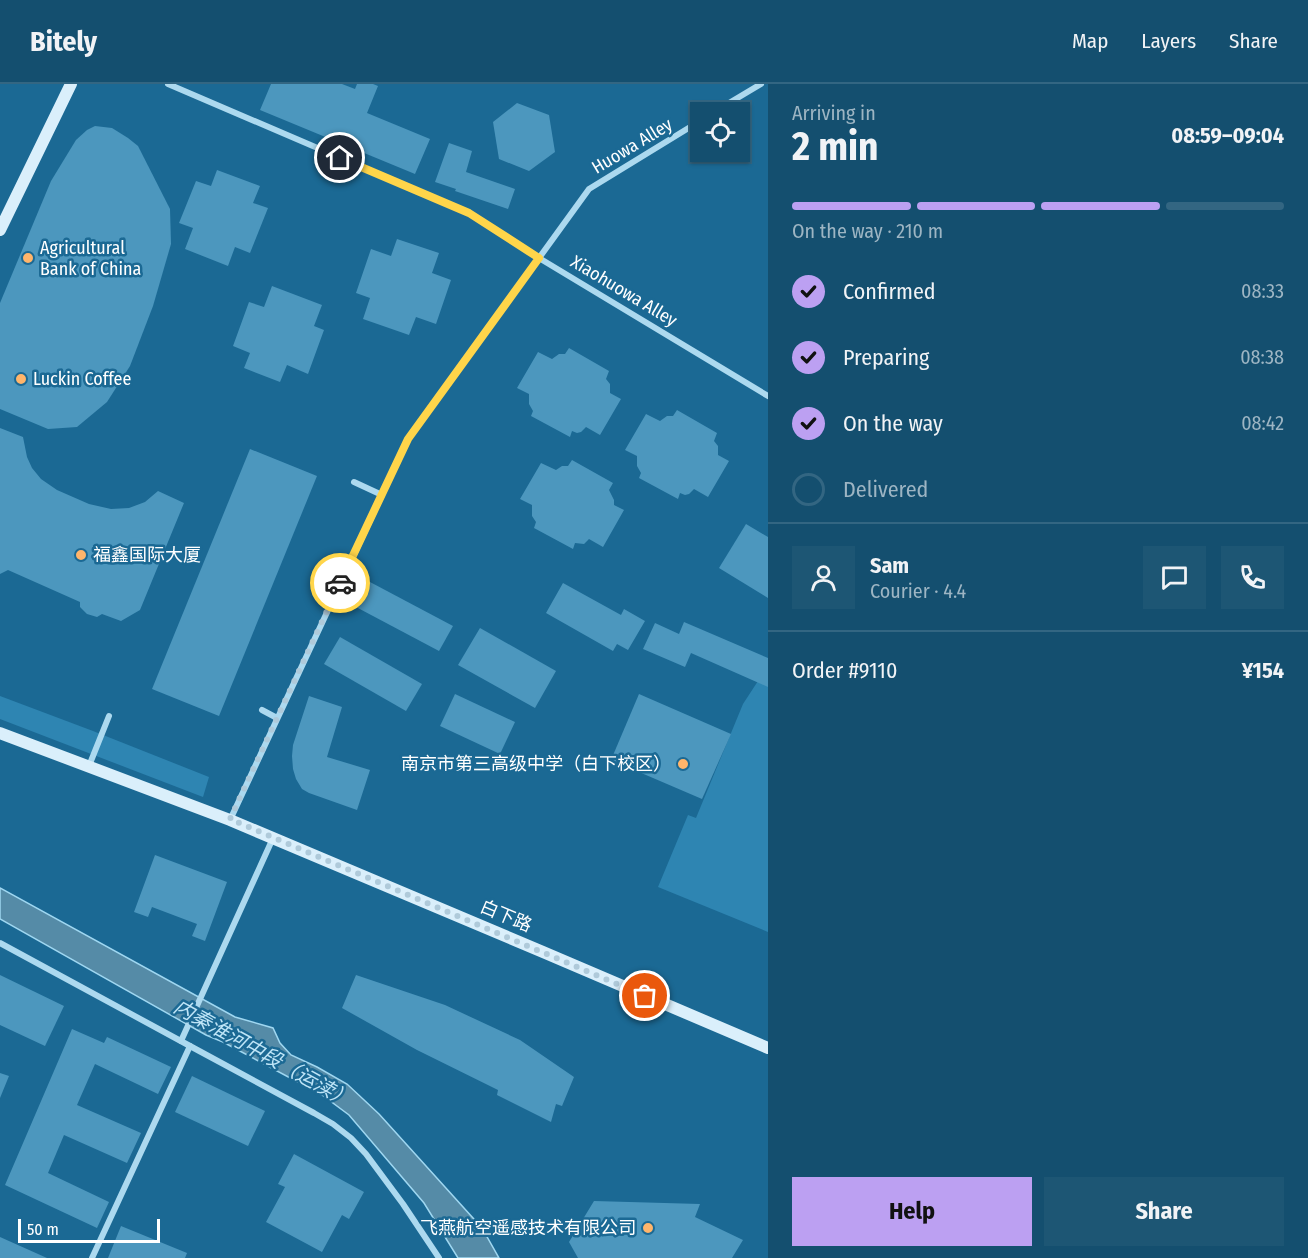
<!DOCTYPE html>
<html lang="en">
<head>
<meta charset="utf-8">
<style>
	body { margin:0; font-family:"Fira Sans Condensed","Noto Sans SC",sans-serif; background:#1d5674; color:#f1f3f6; height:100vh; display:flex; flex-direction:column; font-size:22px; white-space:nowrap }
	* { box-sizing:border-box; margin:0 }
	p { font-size:20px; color:#9db5c3 }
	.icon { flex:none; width:33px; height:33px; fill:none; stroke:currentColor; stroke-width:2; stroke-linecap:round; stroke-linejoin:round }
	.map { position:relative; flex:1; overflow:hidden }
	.details { display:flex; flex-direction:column; background:#144f6f; width:540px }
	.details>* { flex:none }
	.fabs { position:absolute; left:690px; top:18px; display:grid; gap:12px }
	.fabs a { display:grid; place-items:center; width:60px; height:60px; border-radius:0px; background:#144f6f; box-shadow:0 2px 4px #0004,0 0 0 2px #336682; font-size:30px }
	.scale { position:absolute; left:18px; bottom:15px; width:142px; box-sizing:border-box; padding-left:6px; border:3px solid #fff; border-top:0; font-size:16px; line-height:21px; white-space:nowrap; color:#fff; -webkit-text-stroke:4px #1b6994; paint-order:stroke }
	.pin { position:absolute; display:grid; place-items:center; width:51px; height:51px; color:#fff; margin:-26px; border:3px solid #fff; border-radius:50%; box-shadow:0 2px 6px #0007 }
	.courier { position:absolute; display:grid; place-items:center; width:60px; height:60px; margin:-30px; border:4px solid #ffd54a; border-radius:50%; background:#fff; color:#222; box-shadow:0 2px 8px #0007 }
	.overview em { font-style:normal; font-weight:700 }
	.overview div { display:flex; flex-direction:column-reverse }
	.overview { display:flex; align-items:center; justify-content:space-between; height:102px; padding:0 24px }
	h1 { font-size:39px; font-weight:700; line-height:45px }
	.bar { display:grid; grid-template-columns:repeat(4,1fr); gap:9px 6px; align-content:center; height:72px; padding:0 24px }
	.bar i { height:8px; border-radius:4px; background:#336682 }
	.bar .on { background:#bca0f2 }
	.bar p { grid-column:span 4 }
	.line { display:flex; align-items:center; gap:15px; padding:0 24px; border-top:2px solid #336682 }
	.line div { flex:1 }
	.round { display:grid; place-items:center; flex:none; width:63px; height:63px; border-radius:0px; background:#1d5674 }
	ol { padding:0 24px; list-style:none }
	li { display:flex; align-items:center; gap:18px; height:66px }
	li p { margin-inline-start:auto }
	li .icon { padding:6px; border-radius:50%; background:#bca0f2; color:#111; stroke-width:4 }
	li:last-child { color:#9db5c3 }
	li i { width:33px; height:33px; border:3px solid #336682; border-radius:50% }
	.cta { display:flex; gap:12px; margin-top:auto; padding:12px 24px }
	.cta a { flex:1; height:69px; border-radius:0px; background:#bca0f2; color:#111; font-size:24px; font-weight:700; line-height:69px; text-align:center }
	.cta a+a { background:#1d5674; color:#f1f3f6 }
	header { display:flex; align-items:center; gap:36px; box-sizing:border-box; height:84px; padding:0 30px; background:#144f6f; border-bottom:2px solid #336682 }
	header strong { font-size:28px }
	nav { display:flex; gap:33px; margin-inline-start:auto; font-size:21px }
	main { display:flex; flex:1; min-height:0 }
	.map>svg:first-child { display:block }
	.green { fill:#2e85b2 }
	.water { fill:#558ba7; stroke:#9fd7f1; stroke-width:1.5 }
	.building { fill:#4c97be }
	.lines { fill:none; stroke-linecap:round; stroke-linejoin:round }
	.street { stroke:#acd9ef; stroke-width:6 }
	.secondary { stroke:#daeffb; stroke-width:12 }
	.done { stroke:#afcada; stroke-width:6; stroke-dasharray:0 10.8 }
	.route { stroke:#ffd54a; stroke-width:8 }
	.poi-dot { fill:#ffb56b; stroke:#1b6994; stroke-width:2 }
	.labels { text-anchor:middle; stroke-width:5; stroke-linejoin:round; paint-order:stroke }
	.street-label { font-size:18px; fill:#fff; stroke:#1b6994 }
	.poi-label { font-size:18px; fill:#fff; stroke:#1b6994; text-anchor:start }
	.water-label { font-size:20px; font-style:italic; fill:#bfe5f7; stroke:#1b6994 }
</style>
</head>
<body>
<header>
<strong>Bitely</strong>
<nav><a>Map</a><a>Layers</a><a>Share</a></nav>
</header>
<main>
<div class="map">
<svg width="768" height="1174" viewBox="0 0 768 1174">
	<rect width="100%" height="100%" fill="#1b6994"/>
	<!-- green -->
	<g class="green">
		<path d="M768,589v259l-110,-45 30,-72 8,3 47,-114 15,-23z"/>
		<path d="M0,612l93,35 116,46 -6,20 -203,-78z"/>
	</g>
	<!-- water -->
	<path class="water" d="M0,804l235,129 38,11 7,15 11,12 26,12 30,17 32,30 103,114 17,30h-41l-34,-55 -75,-88 -27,-20 -99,-53 -17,-7 -206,-116z"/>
	<!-- building -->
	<g class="building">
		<path d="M271,0h71l13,5 2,-5h16l5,2 -11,27 63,26 -15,35 -155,-64z"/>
		<path d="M517,19l32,12 6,37 -26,19 -30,-12 -6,-37z"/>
		<path d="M95,42l17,2 16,10 10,8 32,63 1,35 -18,62 -23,60 -23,36 -30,25 -29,2 -48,-20v-106l51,-122 25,-41 11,-10z"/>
		<path d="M449,59l23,8 -6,21 49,17 -7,20 -53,-18 1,-2 -21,-7z"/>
		<path d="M217,86l43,16 -7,17 15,5 -18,45 -15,-6 -7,19 -43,-17 8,-21 -14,-5 17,-42 15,5z"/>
		<path d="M397,155l42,14 -7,20 19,7 -15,44 -20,-7 -7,18 -46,-16 7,-21 -14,-5 15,-44 20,7z"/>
		<path d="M272,202l50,19 -8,21 10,4 -16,44 -21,-9 -7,17 -36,-14 6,-15 -17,-7 16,-44 15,5z"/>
		<path d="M569,264l40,23 -3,8 4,5v9l11,6 -21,36 -14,-8 -5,5 -4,1 -5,-2 -2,6 -39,-21 2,-5 -4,-7v-10l-12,-6 21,-36 14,7 7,-5h6z"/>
		<path d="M677,326l40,23 -3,8 4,5v9l11,6 -21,36 -14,-8 -5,5 -4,1 -5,-2 -2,6 -39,-21 2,-5 -4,-7v-10l-12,-6 21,-36 14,7 7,-5h6z"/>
		<path d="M0,344l23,9 4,20 5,11 9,11 16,11 32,14 22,5 18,-1 16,-6 13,-11 26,12 -44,107 -19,11 -19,-7 -5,3 -10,-3 -7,-7v-5l-72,-32 -8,4z"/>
		<path d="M250,365l67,27 -98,240 -67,-27z"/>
		<path d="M572,376l41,23 -4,7 5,10v5l10,5 -21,37 -14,-8 -5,5 -9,-1 -2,6 -39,-21 2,-6 -4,-6v-11l-12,-6 21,-36 15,7 6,-4h6z"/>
		<path d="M746,440l22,13v61l-49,-30z"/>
		<path d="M370,498l83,44 -14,25 -83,-44z"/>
		<path d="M563,499l58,32 3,-6 21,12 -17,29 -11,-6 -4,7 -67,-38z"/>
		<path d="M684,538l84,36v29l-77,-34 -6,14 -42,-18 12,-26 24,11z"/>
		<path d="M480,544l76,43 -21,37 -77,-43z"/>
		<path d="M340,553l82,47 -16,27 -82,-47z"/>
		<path d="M455,610l60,28 -15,32 -60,-28z"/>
		<path d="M639,610l92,40 -29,65 -91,-39z"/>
		<path d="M309,612l33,11 -15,50 43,13 -13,40 -48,-17 -7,-4 -6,-10 -3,-10 -1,-13 1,-11z"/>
		<path d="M155,771l72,27 -22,59 -13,-5 5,-12 -45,-17 -4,10 -14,-5z"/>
		<path d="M0,891l64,31 -19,40 -45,-21z"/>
		<path d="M356,891l89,30 75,35 54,37 -12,29 -6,-2 -5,18 -54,-27 1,-5 -81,-40 -75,-42z"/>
		<path d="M72,945l32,14 3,-6 64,30 -13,27 -63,-30 -18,41 64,28 -14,30 -63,-28 -16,38 61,29 -12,26 -92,-43z"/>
		<path d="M0,989l9,3 -9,22z"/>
		<path d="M192,992l73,35 -17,35 -73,-34z"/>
		<path d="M294,1070l70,38 -15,27 -7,-4 -20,37 -56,-30 19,-35 -7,-3z"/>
		<path d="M594,1117l106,3 -5,13 48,23 -11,18h-154l-9,-16z"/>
		<path d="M121,1142l66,27 -2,5h-77z"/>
		<path d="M0,1153l47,21h-47z"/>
	</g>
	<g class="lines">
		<!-- street -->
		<g class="street">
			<path d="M168,0l301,129 70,45 229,138"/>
			<path d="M714,28l47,-28"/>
			<path d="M354,398l28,13"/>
			<path d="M262,626l15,8"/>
			<path d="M89,682l20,-50"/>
			<path d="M230,736l178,-381 181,-250 111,-68"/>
			<path d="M0,859l190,103 -98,212"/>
			<path d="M181,957l92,-203"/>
			<path d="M190,962l124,67 19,11 18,14 15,16 37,50 36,54"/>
		</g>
		<!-- secondary -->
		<g class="secondary">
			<path d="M0,146l71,-146"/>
			<path d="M0,649l230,87 313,132 225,96"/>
		</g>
	</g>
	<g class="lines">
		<!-- done -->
		<path class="done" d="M340,499l-110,236 415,177"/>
		<!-- route -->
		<path class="route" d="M340,74l129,55 70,45 -131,181 -68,144"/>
	</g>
	<!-- markers -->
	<g class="poi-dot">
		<circle cx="28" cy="174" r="6"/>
		<circle cx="21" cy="295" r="6"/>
		<circle cx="81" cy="471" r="6"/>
		<circle cx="683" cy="680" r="6"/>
		<circle cx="648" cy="1144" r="6"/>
	</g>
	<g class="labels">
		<!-- street labels -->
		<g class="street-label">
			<text transform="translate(632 62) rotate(-31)" y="6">Huowa Alley</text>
			<text transform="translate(624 207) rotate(31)" y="6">Xiaohuowa Alley</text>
			<text transform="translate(506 832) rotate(23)" y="6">白下路</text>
		</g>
		<!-- poi labels -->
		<g class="poi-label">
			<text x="40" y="170">Agricultural<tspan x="40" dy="21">Bank of China</tspan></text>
			<text x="33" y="301">Luckin Coffee</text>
			<text x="93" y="477">福鑫国际大厦</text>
			<text x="671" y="686" text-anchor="end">南京市第三高级中学（白下校区）</text>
			<text x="636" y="1150" text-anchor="end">飞燕航空遥感技术有限公司</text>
		</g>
		<!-- water labels -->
		<g class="water-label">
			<text transform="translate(263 969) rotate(29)" y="7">内秦淮河中段（运渎）</text>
		</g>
	</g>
</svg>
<div class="fabs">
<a><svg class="icon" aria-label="locate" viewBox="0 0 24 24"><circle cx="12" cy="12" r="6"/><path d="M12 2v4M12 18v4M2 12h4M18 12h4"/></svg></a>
</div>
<div class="scale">50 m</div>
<div class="pin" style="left:645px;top:912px;background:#ea580c"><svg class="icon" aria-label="bag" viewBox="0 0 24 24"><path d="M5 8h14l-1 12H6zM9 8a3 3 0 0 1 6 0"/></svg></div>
<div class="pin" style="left:340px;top:74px;background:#1f2937"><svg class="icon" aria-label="home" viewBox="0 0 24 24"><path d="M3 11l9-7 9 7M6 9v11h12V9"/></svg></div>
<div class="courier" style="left:340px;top:499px"><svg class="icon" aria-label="car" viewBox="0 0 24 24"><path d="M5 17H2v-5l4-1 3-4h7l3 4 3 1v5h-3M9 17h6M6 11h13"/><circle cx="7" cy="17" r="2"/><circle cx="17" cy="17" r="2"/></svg></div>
</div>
<section class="details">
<div class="overview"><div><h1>2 min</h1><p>Arriving in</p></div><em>08:59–09:04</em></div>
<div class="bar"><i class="on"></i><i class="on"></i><i class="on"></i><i></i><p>On the way · 210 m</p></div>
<ol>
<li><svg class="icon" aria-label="check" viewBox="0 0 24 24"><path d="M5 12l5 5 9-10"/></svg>Confirmed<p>08:33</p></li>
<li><svg class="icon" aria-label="check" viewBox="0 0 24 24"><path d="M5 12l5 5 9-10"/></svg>Preparing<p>08:38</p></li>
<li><svg class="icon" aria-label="check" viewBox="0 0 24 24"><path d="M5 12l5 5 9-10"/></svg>On the way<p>08:42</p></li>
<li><i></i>Delivered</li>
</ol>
<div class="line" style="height:108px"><a class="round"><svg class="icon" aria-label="person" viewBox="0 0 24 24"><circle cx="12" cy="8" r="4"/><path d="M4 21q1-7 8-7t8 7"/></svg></a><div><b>Sam</b><p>Courier · 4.4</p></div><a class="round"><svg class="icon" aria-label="chat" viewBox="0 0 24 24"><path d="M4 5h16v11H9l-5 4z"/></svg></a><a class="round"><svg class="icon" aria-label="phone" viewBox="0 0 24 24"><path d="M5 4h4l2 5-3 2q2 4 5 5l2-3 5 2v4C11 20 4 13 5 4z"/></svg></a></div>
<div class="line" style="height:78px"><div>Order #9110</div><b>¥154</b></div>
<div class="cta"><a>Help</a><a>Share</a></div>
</section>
</main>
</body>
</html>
